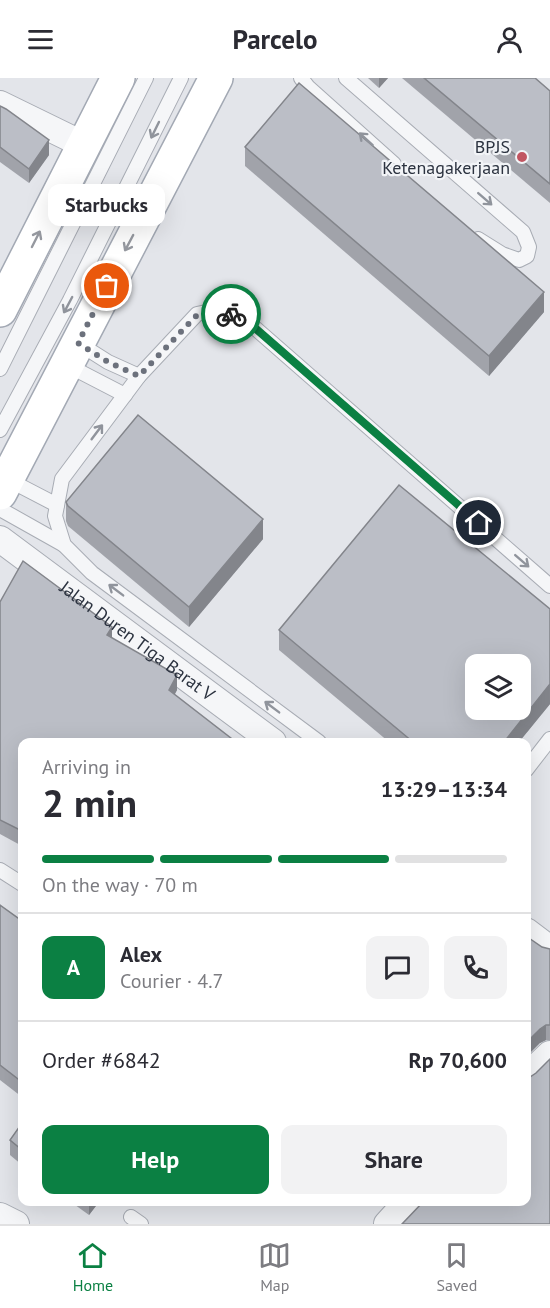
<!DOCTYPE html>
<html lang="en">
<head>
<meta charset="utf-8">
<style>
	body { margin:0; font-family:"PT Sans",sans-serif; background:#f2f2f3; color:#2b2b33; height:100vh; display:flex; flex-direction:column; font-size:22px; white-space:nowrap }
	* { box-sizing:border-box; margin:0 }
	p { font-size:20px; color:#7c7c81 }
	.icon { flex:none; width:33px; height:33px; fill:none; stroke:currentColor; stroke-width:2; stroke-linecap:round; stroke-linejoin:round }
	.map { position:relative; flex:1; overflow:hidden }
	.sheet { position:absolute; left:18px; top:660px; width:513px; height:468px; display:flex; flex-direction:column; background:#fff; border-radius:12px; box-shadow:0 6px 24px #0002 }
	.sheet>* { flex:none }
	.controls { position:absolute; left:465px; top:576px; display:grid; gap:12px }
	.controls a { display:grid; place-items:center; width:66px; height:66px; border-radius:12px; background:#fff; box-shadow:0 6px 24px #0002; font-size:30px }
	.pin { position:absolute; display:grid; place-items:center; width:51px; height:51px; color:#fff; margin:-26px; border:3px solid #fff; border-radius:50%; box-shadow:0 2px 6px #0007 }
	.courier { position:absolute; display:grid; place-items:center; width:60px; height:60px; margin:-30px; border:4px solid #0b8043; border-radius:50%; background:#fff; color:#222; box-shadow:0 2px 8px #0007 }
	.bubble { position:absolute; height:42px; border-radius:12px; background:#fff; box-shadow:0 6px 24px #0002; font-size:20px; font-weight:800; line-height:42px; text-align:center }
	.overview em { font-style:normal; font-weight:800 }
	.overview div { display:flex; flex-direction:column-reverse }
	.overview { display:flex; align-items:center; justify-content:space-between; height:102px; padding:0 24px }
	h1 { font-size:39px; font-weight:800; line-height:45px }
	.bar { display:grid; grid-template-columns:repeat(4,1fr); gap:9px 6px; align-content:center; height:72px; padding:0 24px }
	.bar i { height:8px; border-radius:4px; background:#e1e1e2 }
	.bar .active { background:#0b8043 }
	.bar p { grid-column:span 4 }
	.line { display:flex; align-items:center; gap:15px; padding:0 24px; border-top:2px solid #e1e1e2 }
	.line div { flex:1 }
	.round { display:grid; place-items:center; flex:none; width:63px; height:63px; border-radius:12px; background:#f2f2f3 }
	.action { display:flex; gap:12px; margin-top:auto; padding:12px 24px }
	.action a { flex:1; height:69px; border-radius:12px; background:#0b8043; color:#fff; font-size:24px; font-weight:800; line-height:69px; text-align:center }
	.action a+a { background:#f2f2f3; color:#2b2b33 }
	header { display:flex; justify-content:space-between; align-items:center; height:78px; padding:0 24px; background:#fff; font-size:27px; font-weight:800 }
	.menu { display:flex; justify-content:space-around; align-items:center; height:84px; border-top:2px solid #e1e1e2; background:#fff; font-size:16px; color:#7c7c81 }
	.menu a { display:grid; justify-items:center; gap:3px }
	.menu .active { color:#0b8043 }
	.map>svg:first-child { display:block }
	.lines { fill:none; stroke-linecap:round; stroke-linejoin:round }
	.lane-casing { stroke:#a8acb4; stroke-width:16 }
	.street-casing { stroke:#a8acb4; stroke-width:28 }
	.primary-casing { stroke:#a3a9b4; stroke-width:36 }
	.lane { stroke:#f5f6f8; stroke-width:14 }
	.street { stroke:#f5f6f8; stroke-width:26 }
	.primary { stroke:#fff; stroke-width:33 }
	.wall { fill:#a1a3aa }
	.shaded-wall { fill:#83858b }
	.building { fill:#bbbec6; stroke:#83858b; stroke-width:1.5; fill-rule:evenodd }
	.oneway { stroke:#90949c }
	.oneway2 { stroke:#9699a0 }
	.done { stroke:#6c717c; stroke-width:6; stroke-dasharray:0 10.8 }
	.route { stroke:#0b8043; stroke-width:8 }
	.poi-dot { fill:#c15561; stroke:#f2f4f7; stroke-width:2 }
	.labels { text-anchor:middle; stroke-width:4.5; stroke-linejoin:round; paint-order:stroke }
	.poi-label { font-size:18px; fill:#2c3340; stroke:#f2f4f7; text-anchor:end }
	.street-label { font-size:18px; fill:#2c3340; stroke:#f2f4f7 }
</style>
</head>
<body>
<header><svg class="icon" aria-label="menu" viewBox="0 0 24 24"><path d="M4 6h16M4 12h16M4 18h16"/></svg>Parcelo<svg class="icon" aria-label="person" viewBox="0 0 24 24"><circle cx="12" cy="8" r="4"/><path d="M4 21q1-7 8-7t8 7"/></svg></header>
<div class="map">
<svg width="550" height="1146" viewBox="0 0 550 1146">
	<rect width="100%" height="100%" fill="#e3e5ea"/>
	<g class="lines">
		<!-- lane casing -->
		<g class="lane-casing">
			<g id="lane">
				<path d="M301,0l7,9 86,77"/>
				<path d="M346,0l177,154 6,15 -2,9 -8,4 -17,-6 -24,-15"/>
				<path d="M78,265l30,19 31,14"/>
				<path d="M67,287l58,30"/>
				<path d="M0,291l146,-291"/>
				<path d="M0,352l70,-130 111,-222"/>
				<path d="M7,401l50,26"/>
				<path d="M0,431l64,36"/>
				<path d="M319,664l-227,-169 -28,-28 -9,-29 7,-37 77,-103 58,-62 23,-5 27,12 303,265"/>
				<path d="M526,692l24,-31"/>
				<path d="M0,792l22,14"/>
				<path d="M131,1139l10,7"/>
			</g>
		</g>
		<!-- street casing -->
		<g class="street-casing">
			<g id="street">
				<path d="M0,26l84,41"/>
				<path id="s1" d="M0,461l273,203"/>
				<path d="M526,853l24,18"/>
				<path d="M526,999l24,-23"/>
				<path d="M0,1138l16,8"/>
				<path d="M387,1146l20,-22"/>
			</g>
		</g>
		<!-- primary casing -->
		<g class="primary-casing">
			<g id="primary">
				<path d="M0,232l118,-232"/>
				<path d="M0,415l216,-415"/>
			</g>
		</g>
		<!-- lane -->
		<use href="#lane" class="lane"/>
		<!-- street -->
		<use href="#street" class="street"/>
		<!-- primary -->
		<use href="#primary" class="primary"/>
	</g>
	<!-- wall -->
	<g class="wall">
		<path d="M368,0h20l-9,10z"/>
		<path d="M402,0h133l15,13v112z"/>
		<path d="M0,28l49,49 -20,28 -29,-21z"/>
		<path d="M245,69l299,165 -55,64 -244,-210z"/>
		<path d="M66,424l197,37 -74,88 -121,-101 -2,-5z"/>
		<path d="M0,524l112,36 65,52 -2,4 -153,48v104l-22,-12z"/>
		<path d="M550,531v95l-31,38h-130l-110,-92v-20z"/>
		<path d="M0,827l22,16v176l-22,-17z"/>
		<path d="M542,869l8,2v91h-4l-6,3z"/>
		<path d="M22,1045v42l-12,-10v-15z"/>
		<path d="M71,1124h28l-10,13z"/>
	</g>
	<!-- shaded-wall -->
	<g class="shaded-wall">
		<path d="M379,0h9l-9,10z"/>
		<path d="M49,62v15l-20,28v-14z"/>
		<path d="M544,214v20l-55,64v-20z"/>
		<path d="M263,441v20l-74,88v-20z"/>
		<path d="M112,549v14l-5,-6z"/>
		<path d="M177,597v15l-8,14v-14z"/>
		<path d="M550,606v20l-31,38h-15z"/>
		<path d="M546,947v15l-6,3 -14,14v-14l14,-14z"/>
		<path d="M89,1124h10l-10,13z"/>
	</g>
	<!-- building -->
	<g class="building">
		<path d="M424,0h111l15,13v93z"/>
		<path d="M299,5l245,209 -55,64 -244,-209z"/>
		<path d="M0,28l6,3 43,31 -20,29 -29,-22z"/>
		<path d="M138,337l125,104 -74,88 -121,-101 -2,-4z"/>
		<path d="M399,407l151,124v75l-46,58h-91l-134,-112zM476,586h44v46h-44z"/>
		<path d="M23,483l89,66 -5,8 70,40 -8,15 67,52h-214v89l-22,-11v-218z"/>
		<path d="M0,827l22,16v161l-22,-17z"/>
		<path d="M526,858l16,11 8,2v76h-4l-6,4 -14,14z"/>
		<path d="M550,981v165h-148l21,-22h103v-125h4l6,-4z"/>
		<path d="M22,1045v27l-12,-10z"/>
	</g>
	<!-- one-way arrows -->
	<defs><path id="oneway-shaft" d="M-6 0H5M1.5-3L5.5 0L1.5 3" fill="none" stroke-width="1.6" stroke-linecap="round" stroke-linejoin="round" transform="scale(1.5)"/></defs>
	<g class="oneway">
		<use href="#oneway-shaft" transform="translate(155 52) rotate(116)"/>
		<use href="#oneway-shaft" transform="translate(366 61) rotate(-138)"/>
		<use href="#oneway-shaft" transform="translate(485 121) rotate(41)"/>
		<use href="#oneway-shaft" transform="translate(68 227) rotate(118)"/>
		<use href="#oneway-shaft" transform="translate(97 354) rotate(-53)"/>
		<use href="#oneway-shaft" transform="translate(522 483) rotate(41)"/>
		<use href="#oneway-shaft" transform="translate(116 512) rotate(-143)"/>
		<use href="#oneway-shaft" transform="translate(272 629) rotate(-143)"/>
	</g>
	<g class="oneway2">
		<use href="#oneway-shaft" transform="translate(36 161) rotate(-63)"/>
		<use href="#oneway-shaft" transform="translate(129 165) rotate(118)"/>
	</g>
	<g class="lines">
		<!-- done -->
		<path class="done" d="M107,208l-29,57 30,19 31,14 58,-61 23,-6 11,5"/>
		<!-- route -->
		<path class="route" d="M231,236l16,7 232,202"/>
	</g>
	<!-- markers -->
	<circle class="poi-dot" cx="522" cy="79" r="6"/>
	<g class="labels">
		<!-- poi labels -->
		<g class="poi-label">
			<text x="510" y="75">BPJS<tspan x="510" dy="21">Ketenagakerjaan</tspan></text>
		</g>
		<!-- street labels -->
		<g class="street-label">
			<text dy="6" stroke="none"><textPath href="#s1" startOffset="171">Jalan Duren Tiga Barat V</textPath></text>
		</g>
	</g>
</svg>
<div class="controls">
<a><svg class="icon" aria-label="layers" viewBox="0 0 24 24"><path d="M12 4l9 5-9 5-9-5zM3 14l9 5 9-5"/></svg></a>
</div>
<div class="pin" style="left:107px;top:208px;background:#ea580c"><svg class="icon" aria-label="bag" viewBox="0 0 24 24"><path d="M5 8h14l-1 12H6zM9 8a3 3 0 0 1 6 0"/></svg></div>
<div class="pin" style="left:479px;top:445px;background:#1f2937"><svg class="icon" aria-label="home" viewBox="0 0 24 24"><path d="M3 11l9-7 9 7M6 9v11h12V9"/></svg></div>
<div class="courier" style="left:231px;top:236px"><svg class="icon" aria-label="bike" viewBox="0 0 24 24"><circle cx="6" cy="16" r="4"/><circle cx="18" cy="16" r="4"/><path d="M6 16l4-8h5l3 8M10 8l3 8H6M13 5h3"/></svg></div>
<div class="bubble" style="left:48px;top:106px;width:117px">Starbucks</div>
<section class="sheet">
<div class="overview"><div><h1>2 min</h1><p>Arriving in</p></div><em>13:29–13:34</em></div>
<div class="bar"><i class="active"></i><i class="active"></i><i class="active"></i><i></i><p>On the way · 70 m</p></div>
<div class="line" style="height:108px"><b class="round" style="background:#0b8043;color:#fff">A</b><div><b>Alex</b><p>Courier · 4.7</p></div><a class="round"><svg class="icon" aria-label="chat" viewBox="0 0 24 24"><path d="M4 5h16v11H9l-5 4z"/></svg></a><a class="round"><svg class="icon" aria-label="phone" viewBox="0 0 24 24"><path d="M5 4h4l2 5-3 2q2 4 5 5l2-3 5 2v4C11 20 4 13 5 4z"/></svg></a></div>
<div class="line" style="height:78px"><div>Order #6842</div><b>Rp 70,600</b></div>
<div class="action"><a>Help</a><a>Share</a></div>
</section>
</div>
<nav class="menu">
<a class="active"><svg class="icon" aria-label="home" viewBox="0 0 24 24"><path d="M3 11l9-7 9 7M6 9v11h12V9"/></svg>Home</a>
<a><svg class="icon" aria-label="map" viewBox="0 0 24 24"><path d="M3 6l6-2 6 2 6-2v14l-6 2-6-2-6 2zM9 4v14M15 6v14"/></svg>Map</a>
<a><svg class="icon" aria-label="saved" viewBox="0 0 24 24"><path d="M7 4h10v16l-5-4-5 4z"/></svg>Saved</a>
</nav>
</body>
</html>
